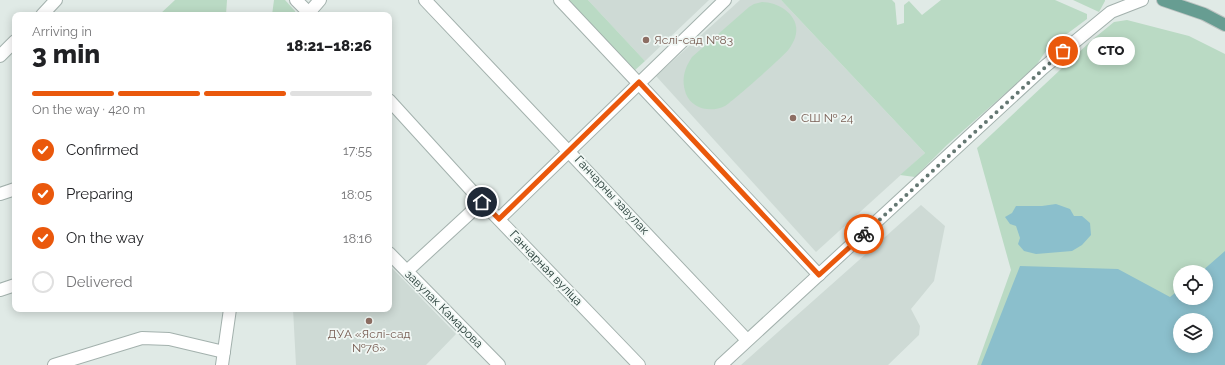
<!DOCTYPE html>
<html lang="en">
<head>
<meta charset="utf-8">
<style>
	body { margin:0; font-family:Raleway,sans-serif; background:#f2f2f2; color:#202124; height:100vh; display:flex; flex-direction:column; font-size:15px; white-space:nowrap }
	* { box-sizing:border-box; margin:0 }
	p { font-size:13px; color:#757577 }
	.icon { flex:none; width:22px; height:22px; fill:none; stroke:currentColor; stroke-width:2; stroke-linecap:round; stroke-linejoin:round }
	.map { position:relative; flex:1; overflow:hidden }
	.sheet { position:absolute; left:12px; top:12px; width:380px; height:300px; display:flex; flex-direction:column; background:#fff; border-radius:8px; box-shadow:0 2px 10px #0003 }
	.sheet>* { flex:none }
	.controls { position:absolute; left:1173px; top:265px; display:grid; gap:8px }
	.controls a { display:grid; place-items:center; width:40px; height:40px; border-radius:50%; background:#fff; box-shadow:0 2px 10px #0003; font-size:20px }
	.pin { position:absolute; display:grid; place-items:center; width:34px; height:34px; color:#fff; margin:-17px; border:2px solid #fff; border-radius:50%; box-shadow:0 1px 4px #0007 }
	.courier { position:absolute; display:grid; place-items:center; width:40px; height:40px; margin:-20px; border:3px solid #ea580c; border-radius:50%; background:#fff; color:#222; box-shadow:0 1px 5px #0007 }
	.bubble { position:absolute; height:28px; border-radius:14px; background:#fff; box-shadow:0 2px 10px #0003; font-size:13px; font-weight:800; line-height:28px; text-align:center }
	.overview em { font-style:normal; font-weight:800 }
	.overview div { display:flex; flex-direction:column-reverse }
	.overview { display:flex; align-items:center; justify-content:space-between; height:68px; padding:0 20px }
	h1 { font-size:26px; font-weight:800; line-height:30px }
	.bar { display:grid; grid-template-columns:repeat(4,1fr); gap:6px 4px; align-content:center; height:48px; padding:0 20px }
	.bar i { height:5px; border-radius:3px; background:#e0e0e0 }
	.bar .active { background:#ea580c }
	.bar p { grid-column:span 4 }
	ol { padding:0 20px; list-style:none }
	li { display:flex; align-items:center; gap:12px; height:44px }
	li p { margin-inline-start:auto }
	li .icon { padding:4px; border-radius:50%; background:#ea580c; color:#fff; stroke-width:4 }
	li:last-child { color:#757577 }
	li i { width:22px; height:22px; border:2px solid #e0e0e0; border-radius:50% }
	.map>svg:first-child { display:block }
	.built { fill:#cedad5 }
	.green { fill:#badac4; fill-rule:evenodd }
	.water { fill:#8bbfcc; fill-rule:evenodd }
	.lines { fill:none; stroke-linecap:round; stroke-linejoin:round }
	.minor-casing { stroke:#a3b1ad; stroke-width:14 }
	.major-casing { stroke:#bdc4c2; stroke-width:14 }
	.minor { stroke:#fff; stroke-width:12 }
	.major { stroke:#679d92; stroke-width:12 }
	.done { stroke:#647772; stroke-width:4; stroke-dasharray:0 7.2 }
	.route { stroke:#ea580c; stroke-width:5 }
	.education-dot { fill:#8d6e63; stroke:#f0f7f4; stroke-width:1.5 }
	.labels { text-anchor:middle; stroke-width:3.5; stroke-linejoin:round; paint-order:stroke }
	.education-label { font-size:12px; fill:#785e54; stroke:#f0f7f4; text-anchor:start }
	.street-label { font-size:12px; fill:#223934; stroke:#f0f7f4 }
</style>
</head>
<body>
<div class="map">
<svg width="1225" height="365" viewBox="0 0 1225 365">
	<rect width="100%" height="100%" fill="#e0eae6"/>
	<!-- built -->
	<g class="built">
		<path d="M588,0h121l-64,61z"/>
		<path d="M740,0h41l144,153 -109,99 -160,-176z"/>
		<path d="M921,205l24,21 -11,55 -23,28 9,17 -1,9 -31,30h-147z"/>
		<path d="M389,265l67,69 -30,31h-130l-3,-56h96z"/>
	</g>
	<!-- green -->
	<g class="green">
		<path d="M175,0h52l-1,15h-67z"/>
		<path d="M274,0h11l10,11 1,4h-24z"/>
		<path d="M566,0h22l57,61 -11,10z"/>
		<path d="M781,0h111l3,3 2,22 7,-2v-18l5,-4 13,14 19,-15h114l32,14v5l-39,29 -13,19 -88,78 -32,32 -15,-2 25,-22z"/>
		<path d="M1073,0h32v1l-6,11z"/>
		<path d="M762,2c18,0 40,15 33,36 -1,3 -4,8 -6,11 -6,8 -55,51 -64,57 -14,7 -33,3 -39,-12 -5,-14 -2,-25 6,-37l57,-50 5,-3z"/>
		<path d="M1127,20l62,16 36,18v311h-248l34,-95 -34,-122 115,-108 22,-18zM1180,272h26v26h-26zM1180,320h26v26h-26z"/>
	</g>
	<!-- water -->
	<g class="water">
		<path d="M1056,204l14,5 4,7h8l8,7 1,12 -9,10 -10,6 -36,3 -12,-3 -6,-7 2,-6 -4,-12 -6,-2 -5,-7 7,-4 4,-7h26z"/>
		<path d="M1225,251v114h-244l39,-99 98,3 52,28 10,-8v9h26v-26h-5zM1180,320h26v26h-26z"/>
	</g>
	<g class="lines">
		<!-- minor casing -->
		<g class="minor-casing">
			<g id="minor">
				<path d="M296,0l15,15"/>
				<path d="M425,0l322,340"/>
				<path d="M560,0l259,275"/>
				<path d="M42,15l14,-15"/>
				<path d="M307,15l13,-15"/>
				<path d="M0,56l15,-15"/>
				<path d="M389,100l93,102 157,163"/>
				<path d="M0,194l15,-5"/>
				<path d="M499,219l226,-219"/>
				<path d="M389,253l110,112"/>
				<path d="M407,271l75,-69"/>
				<path d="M0,290l15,-5"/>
				<path d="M54,365l88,-27 27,1 55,13"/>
				<path d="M222,365l8,-56"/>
				<path d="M721,365l322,-297 68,-56 31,-12"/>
			</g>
		</g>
		<!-- major casing -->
		<g class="major-casing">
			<path id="major" d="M1163,0l41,14 21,11"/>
		</g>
		<!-- minor -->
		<use href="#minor" class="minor"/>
		<!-- major -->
		<use href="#major" class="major"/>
	</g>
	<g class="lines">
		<!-- done -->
		<path class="done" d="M864,234l199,-183"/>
		<!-- route -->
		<path class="route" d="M482,202l17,17 140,-137 180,193 45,-41"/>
	</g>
	<!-- markers -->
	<g class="education-dot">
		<circle cx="646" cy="40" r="4"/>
		<circle cx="793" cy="118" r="4"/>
		<circle cx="369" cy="321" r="4"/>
	</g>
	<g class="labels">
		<!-- education labels -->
		<g class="education-label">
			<text x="654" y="44">Яслі-сад №83</text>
			<text x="801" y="122">СШ № 24</text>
			<text x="369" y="338" text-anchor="middle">ДУА «Яслі-сад<tspan x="369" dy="14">№76»</tspan></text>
		</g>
		<!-- street labels -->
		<g class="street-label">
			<text transform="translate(612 195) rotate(47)" y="4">Ганчарны завулак</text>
			<text transform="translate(546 268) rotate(46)" y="4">Ганчарная вуліца</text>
			<text transform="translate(444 309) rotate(45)" y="4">завулак Камарова</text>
		</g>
	</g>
</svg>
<div class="controls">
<a><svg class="icon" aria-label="locate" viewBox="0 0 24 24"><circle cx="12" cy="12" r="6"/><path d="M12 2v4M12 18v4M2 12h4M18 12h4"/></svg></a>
<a><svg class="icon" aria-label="layers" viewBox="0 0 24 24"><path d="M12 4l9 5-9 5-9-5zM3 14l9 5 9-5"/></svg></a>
</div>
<div class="pin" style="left:1063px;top:51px;background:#ea580c"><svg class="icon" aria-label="bag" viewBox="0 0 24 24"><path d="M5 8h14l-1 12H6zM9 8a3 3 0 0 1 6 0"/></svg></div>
<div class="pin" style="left:482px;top:202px;background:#1f2937"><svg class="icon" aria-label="home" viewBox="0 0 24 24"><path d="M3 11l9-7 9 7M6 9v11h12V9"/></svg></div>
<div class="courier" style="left:864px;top:234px"><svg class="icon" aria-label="bike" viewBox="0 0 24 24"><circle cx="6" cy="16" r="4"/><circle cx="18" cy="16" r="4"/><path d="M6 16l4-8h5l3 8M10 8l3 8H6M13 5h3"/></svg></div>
<div class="bubble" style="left:1087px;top:37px;width:48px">СТО</div>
<section class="sheet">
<div class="overview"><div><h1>3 min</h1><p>Arriving in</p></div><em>18:21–18:26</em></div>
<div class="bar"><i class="active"></i><i class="active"></i><i class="active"></i><i></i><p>On the way · 420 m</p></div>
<ol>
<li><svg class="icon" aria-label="check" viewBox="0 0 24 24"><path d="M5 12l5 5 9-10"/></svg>Confirmed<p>17:55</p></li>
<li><svg class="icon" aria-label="check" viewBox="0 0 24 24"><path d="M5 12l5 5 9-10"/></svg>Preparing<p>18:05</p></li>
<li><svg class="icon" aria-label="check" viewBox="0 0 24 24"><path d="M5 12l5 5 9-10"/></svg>On the way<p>18:16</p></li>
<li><i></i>Delivered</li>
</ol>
</section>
</div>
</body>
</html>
